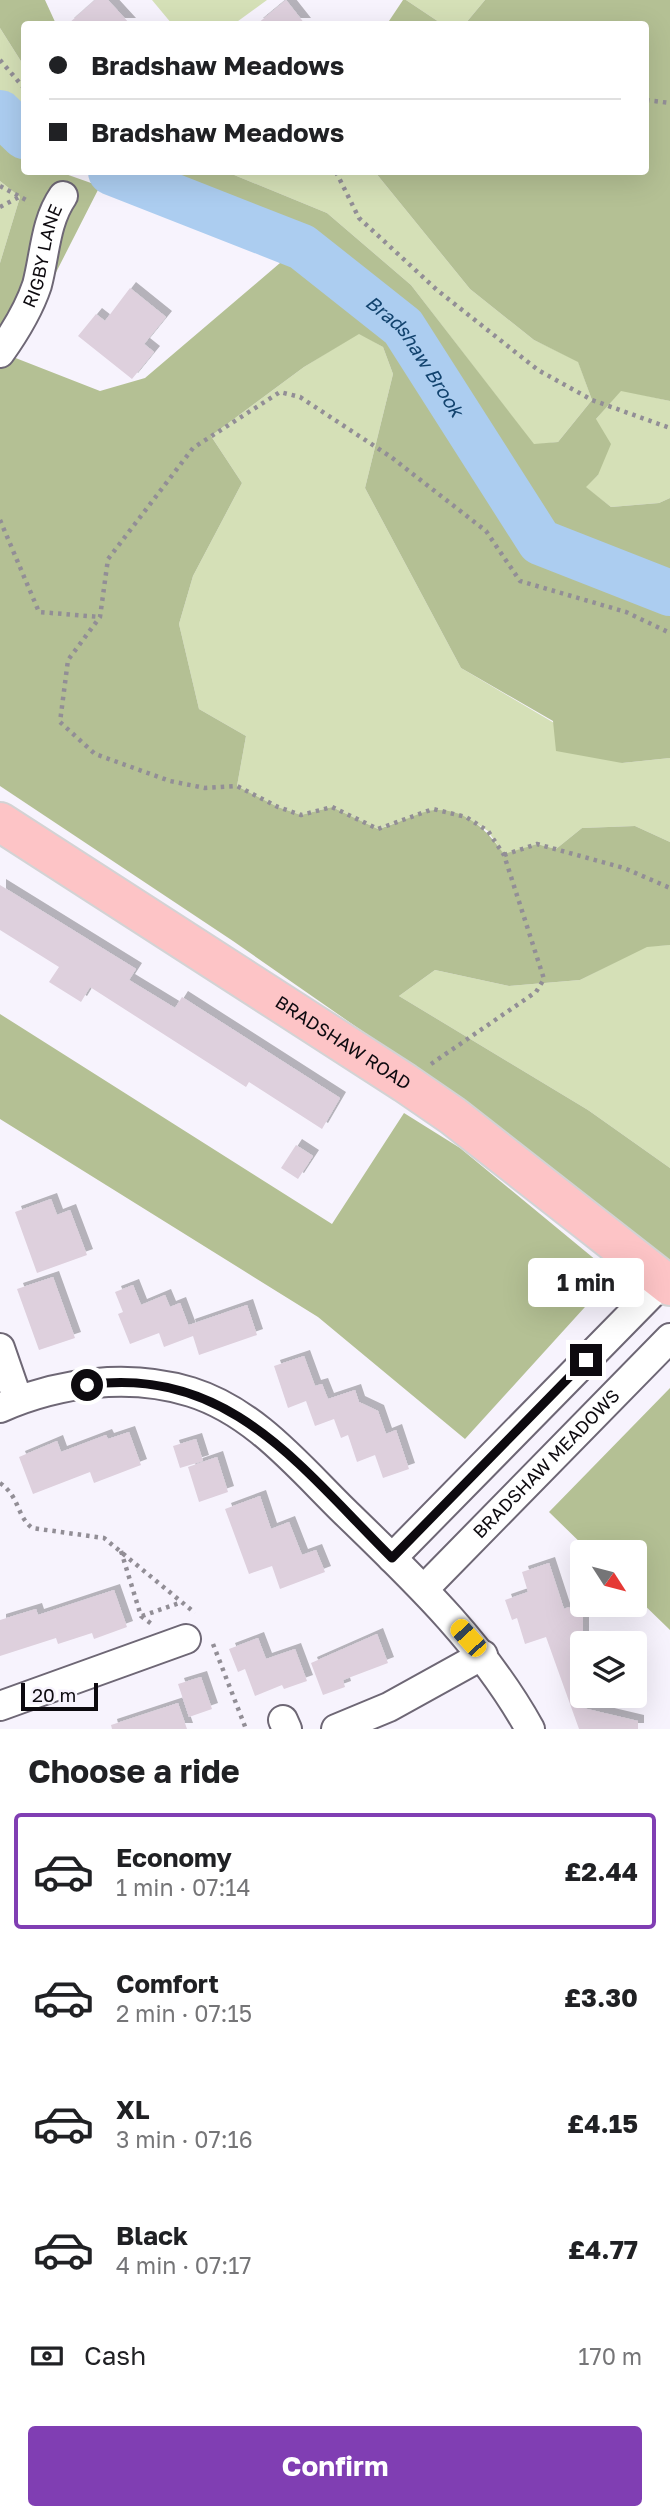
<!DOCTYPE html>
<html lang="en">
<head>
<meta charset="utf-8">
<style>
	body { margin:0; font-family:"Golos Text",sans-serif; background:#f2f2f2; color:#202124; height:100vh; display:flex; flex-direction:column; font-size:26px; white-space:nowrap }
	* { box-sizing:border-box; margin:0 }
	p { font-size:23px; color:#757577 }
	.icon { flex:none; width:38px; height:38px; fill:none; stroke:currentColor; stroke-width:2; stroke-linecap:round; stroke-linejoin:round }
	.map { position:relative; height:1729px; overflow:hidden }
	.details { display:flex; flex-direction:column; background:#fff; flex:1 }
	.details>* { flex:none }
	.guide { position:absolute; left:21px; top:21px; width:628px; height:154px; border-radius:7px; box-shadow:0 7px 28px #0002; display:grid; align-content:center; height:154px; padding:0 28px; background:#fff }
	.needle { width:46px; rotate:126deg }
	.fabs { position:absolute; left:570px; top:1540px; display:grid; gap:14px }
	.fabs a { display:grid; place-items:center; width:77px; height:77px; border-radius:7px; background:#fff; box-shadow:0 7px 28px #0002; font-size:35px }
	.scale { position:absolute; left:21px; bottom:18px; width:77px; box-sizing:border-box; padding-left:7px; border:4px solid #0d0a0f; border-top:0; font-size:19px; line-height:24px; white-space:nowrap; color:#0d0a0f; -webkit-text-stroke:5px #f7f3fd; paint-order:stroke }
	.end { position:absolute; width:32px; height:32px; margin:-16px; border:9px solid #0d0a0f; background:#fff; box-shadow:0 0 0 4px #fff }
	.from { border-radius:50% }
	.bubble { position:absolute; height:49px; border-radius:7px; background:#fff; box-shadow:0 7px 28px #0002; font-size:23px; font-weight:700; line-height:49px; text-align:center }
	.car { position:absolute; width:21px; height:42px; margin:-21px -10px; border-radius:9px; box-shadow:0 0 5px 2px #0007; background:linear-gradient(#f5c518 24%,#345 0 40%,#f5c518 0 76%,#345 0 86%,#f5c518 0) }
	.guide b { display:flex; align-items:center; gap:24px; height:66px; font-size:26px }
	.guide b+b { border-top:2px solid #e0e0e0 }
	.guide i { width:18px; height:18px; background:#202124 }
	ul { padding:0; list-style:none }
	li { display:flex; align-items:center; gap:21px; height:116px; margin:0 14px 10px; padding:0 14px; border:4px solid transparent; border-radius:7px }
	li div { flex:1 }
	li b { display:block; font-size:26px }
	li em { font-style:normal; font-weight:700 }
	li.current { border-color:#803eb3 }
	li>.icon { width:63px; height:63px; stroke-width:1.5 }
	h2 { padding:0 28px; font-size:32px; line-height:84px }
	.pay { display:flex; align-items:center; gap:18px; height:77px; padding:0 28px; font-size:26px }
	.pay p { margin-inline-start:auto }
	.primary-button { display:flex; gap:14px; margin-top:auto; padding:14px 28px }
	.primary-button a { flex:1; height:80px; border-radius:7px; background:#803eb3; color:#fff; font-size:28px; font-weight:700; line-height:80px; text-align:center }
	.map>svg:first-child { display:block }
</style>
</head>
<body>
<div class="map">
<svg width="670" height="1729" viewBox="0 0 670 1729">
	<defs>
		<filter id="shadow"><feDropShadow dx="6" dy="-6" stdDeviation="0" flood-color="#0004"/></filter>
	</defs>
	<rect width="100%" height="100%" fill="#f7f3fd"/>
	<!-- green -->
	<path fill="#d5e0b7" d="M152,0H267L234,24H172Z
		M406,0H485L465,24H442Z
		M0,28L24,66V159L0,138Z
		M227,172H375L470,289L534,340L578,361L592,400L558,442L534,445L411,285L327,213Z
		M0,181L20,197L0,263Z
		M359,333L383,347L393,374L365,488L461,668L622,763L670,758V842L635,826L582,828L556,849L537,844L504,855L488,831L466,817L433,810L378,829L332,807L301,815L278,807L237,786L246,736L199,709L179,624L193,576L242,483L211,436L304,367Z
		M621,390L670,401V498L659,503L611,507L585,487L598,475L596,419Z
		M670,945V1168L588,1110L399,996L435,970L509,986L580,980L647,946Z"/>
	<!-- forest -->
	<path fill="#b4c094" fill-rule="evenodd" d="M0,0H45L56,24H24V66L0,28Z
		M403,0H406L442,24H387Z
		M485,0H670V401L621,391L596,419L611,444L598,475L586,487L611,507L659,503L670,498V758L622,763L556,751L553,721L461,668L365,488L393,374L383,347L359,334L304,367L211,436L242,483L193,576L179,624L199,709L246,736L237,786L278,807L301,815L332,807L378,829C392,826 424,810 434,810C466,808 488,831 504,854L537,844L556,849L582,828L635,826L670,842V945L647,947L580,980L509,986L435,970L399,996L588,1110L670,1168V1268L565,1178L477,1111L233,941L0,786V263L20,197L0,181V138L24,159V172H60L91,183L99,172H227L327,213L411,285L534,444L558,442L592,400L578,362L534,340L470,289L375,172H646V24H465ZM102,182L239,235L280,263L145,378L100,391L13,357Z
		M0,1014L332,1224L404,1113L460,1148L614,1275L465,1439L318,1317L0,1119Z
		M670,1388V1630L635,1596V1552H590L549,1512Z"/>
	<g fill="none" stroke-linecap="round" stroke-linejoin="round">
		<!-- river -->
		<g stroke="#accdf0" stroke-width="46">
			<path d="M0,113L24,136"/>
			<path id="s1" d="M111,172L302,247L403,327L540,542L670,593"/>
		</g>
	</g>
	<!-- building -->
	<path fill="#ded0dd" filter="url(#shadow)" d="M95,0H108L130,24H68Z
		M286,0L305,24H257Z
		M130,288L166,317L144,344L154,352L132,379L78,336L96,314L105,321Z
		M0,885L136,969L129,980L175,1008L182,997L340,1098L322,1129L249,1082L246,1087L90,987L81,1002L49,982L59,967L0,930Z
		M296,1145L313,1156L298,1179L281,1168Z
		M51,1199L57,1215L70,1210L87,1255L37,1273L15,1212Z
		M53,1277L75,1338L39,1350L17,1289Z
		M133,1285L141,1305L165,1295L170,1307L180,1303L191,1332L189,1325L247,1305L257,1335L199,1355L193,1336L164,1347L159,1333L130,1344L118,1314L123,1312L115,1292Z
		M304,1356L315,1386L322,1384L328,1399L355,1390L359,1402L378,1411L386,1434L396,1430L409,1469L383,1478L375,1455L357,1462L348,1435L341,1438L334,1419L315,1426L306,1401L288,1408L274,1366Z
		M129,1432L141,1465L94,1483L90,1472L33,1494L19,1457L57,1441L61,1452L106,1435L108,1439Z
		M196,1439L203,1461L180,1468L173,1446Z
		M217,1457L228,1492L199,1502L188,1467Z
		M260,1496L271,1529L289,1522L302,1555L316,1550L325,1572L280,1589L272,1566L249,1574L225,1509Z
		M549,1563L564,1609L569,1607L572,1615L583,1611V1708L638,1721V1729H579L546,1637L525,1644L517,1618L512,1620L505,1600L528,1592L522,1572Z
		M114,1590L127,1627L94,1639L92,1633L58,1644L56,1638L0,1656V1620L36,1609L38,1615Z
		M377,1634L388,1663L343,1680L345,1687L323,1695L311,1663Z
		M258,1638L266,1659L295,1649L307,1681L284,1689L282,1685L255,1696L245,1669L238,1672L229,1649Z
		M201,1677L212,1709L189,1717L178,1684Z
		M178,1703L187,1729H112L111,1725Z"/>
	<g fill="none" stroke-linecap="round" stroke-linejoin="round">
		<!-- minor casing -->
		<g stroke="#6e6775" stroke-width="32">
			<g id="minor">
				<path id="s2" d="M0,353C15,332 29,309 37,285C45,255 45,222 63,196"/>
				<path d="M0,1348L18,1400"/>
				<path d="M0,1408C59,1382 129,1373 191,1392C255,1412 299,1467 345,1512C414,1579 483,1644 530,1729"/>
				<path d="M392,1558L664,1281"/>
				<path id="s3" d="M424,1589L670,1338"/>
				<path d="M0,1706L186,1639"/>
				<path d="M283,1720L287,1729"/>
				<path d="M336,1729L389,1707L483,1655"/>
			</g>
		</g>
		<!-- primary casing -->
		<g stroke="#d3d3d4" stroke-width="42">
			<g id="primary">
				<path id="s4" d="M0,822L405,1083L453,1116L670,1286"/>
			</g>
		</g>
		<!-- path -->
		<path stroke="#928e96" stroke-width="4.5" stroke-dasharray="3.5 5" stroke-linecap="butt" d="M0,60L24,88
			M646,100L670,103
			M336,172L359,218L437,290L538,370L592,400L670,428
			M0,186L30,202
			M0,207L19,197
			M0,520L39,612L100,617
			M504,855L537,844L624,868L670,888
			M431,1064L536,992L544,979L504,855L488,831L466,817L433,809L378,829L332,807L301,815L278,807L237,786L205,788L170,781L95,754L60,722L68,660L100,617L108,559L193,448L280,392L300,397L391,457L486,531L520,581L626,612L670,633
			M0,1483C20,1497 16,1515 32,1528L104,1538L195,1613
			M121,1551L141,1616L153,1625
			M142,1616L182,1602
			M213,1644L246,1729"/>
		<!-- minor -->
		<use href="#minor" stroke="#fff" stroke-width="28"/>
		<!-- primary -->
		<use href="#primary" stroke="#fdc4c6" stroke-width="38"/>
	</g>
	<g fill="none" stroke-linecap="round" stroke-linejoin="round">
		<!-- route -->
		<path stroke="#0d0a0f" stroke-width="9" d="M87,1385C229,1365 302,1469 392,1558L586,1360"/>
	</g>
	<g text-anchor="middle" stroke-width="5" stroke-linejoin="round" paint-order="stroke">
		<!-- street labels -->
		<g font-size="18" fill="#0d0a0f" stroke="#f7f3fd">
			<text dy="6" stroke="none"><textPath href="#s2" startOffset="107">RIGBY LANE</textPath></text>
			<text dy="6" stroke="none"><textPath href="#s4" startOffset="408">BRADSHAW ROAD</textPath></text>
			<text dy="6" stroke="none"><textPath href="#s3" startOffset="175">BRADSHAW MEADOWS</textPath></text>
		</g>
		<!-- water labels -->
		<g font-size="19" font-style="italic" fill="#12436e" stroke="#f7f3fd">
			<text dy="7" stroke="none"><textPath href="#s1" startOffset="364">Bradshaw Brook</textPath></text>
		</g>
	</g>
</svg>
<div class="fabs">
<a><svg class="needle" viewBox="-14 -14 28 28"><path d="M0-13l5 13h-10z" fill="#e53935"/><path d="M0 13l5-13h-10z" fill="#757577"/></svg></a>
<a><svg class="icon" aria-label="layers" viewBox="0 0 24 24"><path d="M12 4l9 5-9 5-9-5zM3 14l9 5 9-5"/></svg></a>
</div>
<div class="scale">20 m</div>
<i class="end from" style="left:87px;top:1385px"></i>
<i class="end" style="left:586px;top:1360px"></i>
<div class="bubble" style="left:528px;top:1258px;width:116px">1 min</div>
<i class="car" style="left:468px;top:1638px;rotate:318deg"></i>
<div class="guide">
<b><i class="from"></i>Bradshaw Meadows</b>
<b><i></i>Bradshaw Meadows</b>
</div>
</div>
<section class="details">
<h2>Choose a ride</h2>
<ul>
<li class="current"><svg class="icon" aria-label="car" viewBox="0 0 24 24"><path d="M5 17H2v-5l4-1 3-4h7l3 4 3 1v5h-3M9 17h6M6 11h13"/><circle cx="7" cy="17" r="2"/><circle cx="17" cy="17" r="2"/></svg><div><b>Economy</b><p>1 min · 07:14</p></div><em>£2.44</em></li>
<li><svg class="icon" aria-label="car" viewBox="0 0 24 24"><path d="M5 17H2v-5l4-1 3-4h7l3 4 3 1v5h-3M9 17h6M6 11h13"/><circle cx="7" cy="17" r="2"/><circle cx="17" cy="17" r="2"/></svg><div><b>Comfort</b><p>2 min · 07:15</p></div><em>£3.30</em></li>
<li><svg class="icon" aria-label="car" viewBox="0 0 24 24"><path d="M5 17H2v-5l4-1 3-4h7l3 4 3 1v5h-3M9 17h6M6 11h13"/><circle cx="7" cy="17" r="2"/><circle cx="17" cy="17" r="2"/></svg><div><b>XL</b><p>3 min · 07:16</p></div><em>£4.15</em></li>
<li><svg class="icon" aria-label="car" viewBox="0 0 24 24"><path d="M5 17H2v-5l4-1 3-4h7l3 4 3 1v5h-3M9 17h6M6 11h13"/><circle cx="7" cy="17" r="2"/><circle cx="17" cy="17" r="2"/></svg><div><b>Black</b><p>4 min · 07:17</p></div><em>£4.77</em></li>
</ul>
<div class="pay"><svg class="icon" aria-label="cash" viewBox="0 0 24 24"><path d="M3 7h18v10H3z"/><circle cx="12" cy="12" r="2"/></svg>Cash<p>170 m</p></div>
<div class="primary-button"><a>Confirm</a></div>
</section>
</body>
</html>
